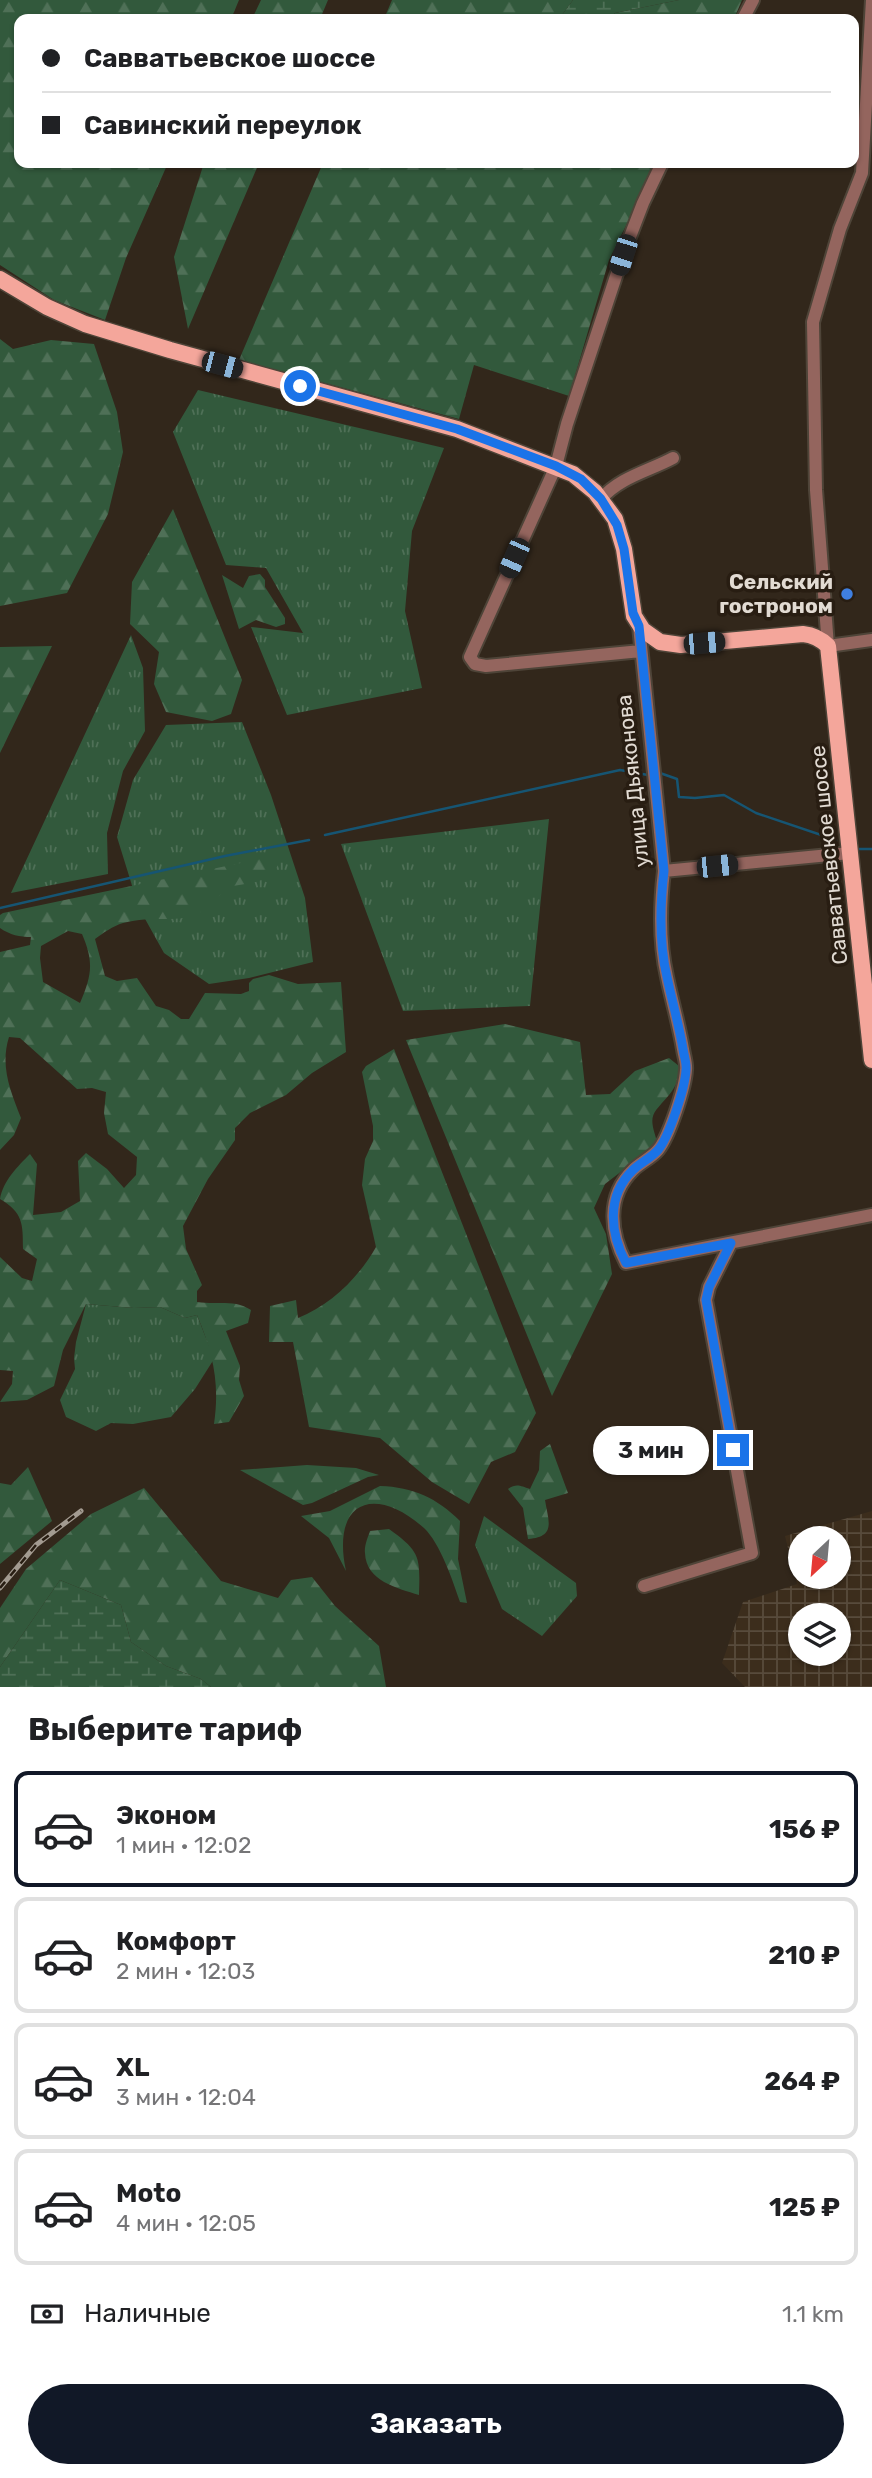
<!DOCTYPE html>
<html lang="ru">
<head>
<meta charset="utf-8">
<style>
	body { margin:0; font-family:Rubik,sans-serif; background:#f6f6f6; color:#202124; height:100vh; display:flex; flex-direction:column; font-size:26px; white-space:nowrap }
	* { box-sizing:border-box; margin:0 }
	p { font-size:23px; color:#757577 }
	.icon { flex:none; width:38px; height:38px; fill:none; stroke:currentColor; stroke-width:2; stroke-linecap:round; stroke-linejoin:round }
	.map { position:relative; height:1687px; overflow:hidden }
	.panel { display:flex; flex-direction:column; background:#fff; flex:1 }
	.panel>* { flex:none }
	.hud { position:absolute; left:14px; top:14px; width:845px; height:154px; border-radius:14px; box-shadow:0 2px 5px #0004; display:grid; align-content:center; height:154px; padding:0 28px; background:#fff }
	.needle { width:46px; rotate:206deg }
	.controls { position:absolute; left:788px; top:1526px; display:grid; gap:14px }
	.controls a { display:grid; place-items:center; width:63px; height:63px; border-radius:50%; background:#fff; box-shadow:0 2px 5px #0004; font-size:35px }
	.end { position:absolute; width:32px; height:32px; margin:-16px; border:9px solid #1a73e8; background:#fff; box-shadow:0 0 0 4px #fff }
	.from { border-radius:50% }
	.bubble { position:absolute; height:49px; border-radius:24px; background:#fff; box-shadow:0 2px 5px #0004; font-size:23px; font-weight:700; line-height:49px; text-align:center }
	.car { position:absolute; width:21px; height:42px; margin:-21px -10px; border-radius:9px; box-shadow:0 0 5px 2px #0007; background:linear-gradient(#222 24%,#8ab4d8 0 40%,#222 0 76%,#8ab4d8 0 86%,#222 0) }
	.hud b { display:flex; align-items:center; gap:24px; height:66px; font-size:26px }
	.hud b+b { border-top:2px solid #e0e0e0 }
	.hud i { width:18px; height:18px; background:#202124 }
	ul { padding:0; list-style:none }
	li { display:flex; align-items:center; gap:21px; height:116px; margin:0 14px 10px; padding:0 14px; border:4px solid #e0e0e0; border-radius:14px }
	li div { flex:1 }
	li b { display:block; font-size:26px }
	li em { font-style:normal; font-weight:700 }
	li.current { border-color:#111827 }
	li>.icon { width:63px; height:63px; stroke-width:1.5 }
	h2 { padding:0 28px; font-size:32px; line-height:84px }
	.pay { display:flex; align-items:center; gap:18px; height:77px; padding:0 28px; font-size:26px }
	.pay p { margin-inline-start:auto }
	.button { display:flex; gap:14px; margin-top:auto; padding:14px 28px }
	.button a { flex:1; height:80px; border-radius:42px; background:#111827; color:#fff; font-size:28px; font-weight:700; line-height:80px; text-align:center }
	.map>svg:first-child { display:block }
</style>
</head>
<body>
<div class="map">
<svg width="872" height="1687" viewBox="0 0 872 1687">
	<defs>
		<pattern id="industrial-grid" width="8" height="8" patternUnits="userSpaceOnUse" patternTransform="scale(1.75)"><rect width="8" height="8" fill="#3c2d1c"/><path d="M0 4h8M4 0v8" fill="none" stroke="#584b3c"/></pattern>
		<pattern id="grass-tufts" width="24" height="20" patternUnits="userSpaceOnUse" patternTransform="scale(1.75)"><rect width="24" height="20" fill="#32593c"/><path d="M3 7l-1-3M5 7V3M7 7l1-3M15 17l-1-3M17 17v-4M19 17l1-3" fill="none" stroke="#4f7057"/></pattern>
		<pattern id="forest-firs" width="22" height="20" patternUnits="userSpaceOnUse" patternTransform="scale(1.75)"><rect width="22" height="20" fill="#32593c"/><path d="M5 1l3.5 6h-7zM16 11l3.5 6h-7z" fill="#4f7057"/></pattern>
		<pattern id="wetland-marsh" width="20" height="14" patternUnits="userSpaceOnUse" patternTransform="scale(1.75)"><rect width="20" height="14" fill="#32593c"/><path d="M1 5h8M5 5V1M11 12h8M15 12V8" fill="none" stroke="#4f7057"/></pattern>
	</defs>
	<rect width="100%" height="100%" fill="#32271b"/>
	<!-- industrial -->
	<path fill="url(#industrial-grid)" fill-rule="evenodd" d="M872,1511V1687H745L722,1663L743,1602L797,1584L785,1536ZM800,1538H838V1577H800ZM800,1615H838V1654H800Z"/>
	<!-- grass -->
	<path fill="url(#grass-tufts)" d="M198,390L444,448L412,531L405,611L422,688L287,715L251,627L303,633L266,568L226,565L173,432Z
		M131,635L143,668L145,731L123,771L107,833L108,874L11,893Z
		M242,722L271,795L305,898L313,962L249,978L209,984L164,953L139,908L117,837L133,780L166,725Z
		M549,819L530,1006L403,1011L341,844Z
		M86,1304L134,1308L160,1307L185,1318L197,1315L214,1359L195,1389L171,1417L133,1424L111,1423L96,1431L66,1417L60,1400L75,1369L74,1358L76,1342Z
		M484,1516L576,1583L577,1596L542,1636L502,1609L475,1545Z"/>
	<!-- forest -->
	<path fill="url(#forest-firs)" fill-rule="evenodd" d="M0,0H239L231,19H19V163H168L126,258L105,320L54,300L0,265Z
		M261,0H328L320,19H252Z
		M392,0H573L559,19H384Z
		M679,0H742L734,19H610L615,13Z
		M204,163H259L188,329L174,257Z
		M323,163H657L609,260L569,396L474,365L459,419L239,360Z
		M0,339L13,349L51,340L94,344L117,412L123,452L108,514L67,593L0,606Z
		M173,509L242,680L231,714L212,721L166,712L154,684L159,652L130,624L132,582Z
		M260,574L265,580V587L285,618V624L276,627L256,620L239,629L222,575L243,588L249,576Z
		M52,646L0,753V647Z
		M283,854C273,884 254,882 226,887C192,935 169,911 123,923C113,926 103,933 95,939L105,976L117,981L137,978L156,1006L169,1010L181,1019H189L205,993L241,994L249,991V983L253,979L269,975L298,984L341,982L346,1052L312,1073L286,1095L250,1113L235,1128V1140L208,1179L183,1226L186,1249L202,1285L197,1291V1302C217,1305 235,1299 251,1310L248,1323L226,1331L240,1366L239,1380L244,1396L229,1422L214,1424C220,1383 213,1353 197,1315L185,1318L160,1307L134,1308L86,1304L63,1350L54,1386L27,1400L0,1402L12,1384L13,1371L0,1370V1257L22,1278L32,1281L37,1259L23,1249C23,1223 23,1213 0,1199C3,1181 18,1166 30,1154L37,1164L33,1215L61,1212L80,1201L78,1161L86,1153L107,1169L124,1188L136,1175L137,1157L108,1134L104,1113L106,1092L92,1088L77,1089L20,1038L9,1037C0,1066 10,1090 21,1118L14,1135L0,1150V952L30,945L31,937C20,937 10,935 0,928V915L3,913ZM68,931L82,934C94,962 92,975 80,1003L43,982L40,958L41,946Z
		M505,1024L580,1042L586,1095L610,1094L635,1071L669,1058L684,1070C679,1078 675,1088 669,1095C652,1115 648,1114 657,1141L644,1154L605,1184L594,1208L606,1234L612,1274L552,1396L406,1040Z
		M394,1049L536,1413L515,1452L491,1462L469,1504L432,1482L380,1438L309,1427L293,1342H269L270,1306L296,1300L298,1318C331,1305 359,1277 376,1247L362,1185L365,1159L373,1141V1126L362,1072L366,1066Z
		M550,1444L568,1493L545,1500C548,1520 557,1537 528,1539L523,1508L508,1489C517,1483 520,1486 530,1489L539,1470L540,1451Z
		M307,1465L356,1468L379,1475L368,1477L312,1503L303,1505L240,1470Z
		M28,1467L52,1521L0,1564V1483L11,1485Z
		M380,1486C413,1487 437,1498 460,1521L458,1559L467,1603L460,1602C453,1581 440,1543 424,1528C374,1484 331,1501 346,1571L329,1538L301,1516L330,1511Z
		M144,1488L221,1581L278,1598L291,1580L312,1577L335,1606L379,1646L386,1687H211L201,1679L166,1666L131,1642L121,1605L60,1580L0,1667V1608L26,1569L91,1514Z
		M389,1529C421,1552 420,1557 419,1595C397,1588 366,1581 365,1553C364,1546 368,1537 370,1531Z"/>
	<!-- wetland -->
	<path fill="url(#wetland-marsh)" d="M573,0H679L615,13L610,19H559Z
		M60,1580L121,1605L131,1642L166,1666L201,1679L211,1687H0V1667Z"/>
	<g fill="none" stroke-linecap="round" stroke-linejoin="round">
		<!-- stream -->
		<path stroke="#165573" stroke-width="2.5" d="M660,773L677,779L679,797L695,798L724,795L756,813L836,840
			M325,835L620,770L648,775
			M856,849H872
			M0,908L225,856L309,840"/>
		<!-- minor casing -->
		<g stroke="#4e4438" stroke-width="16">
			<path id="minor" d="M872,0L862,173L840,229L813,322L816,490L828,646L872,640
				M743,19L753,0
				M601,499C620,477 649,471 673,458
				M639,626L664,871C660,905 659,942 667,977C672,1001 679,1025 683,1049C684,1056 687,1064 686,1070C685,1088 669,1137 658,1150C651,1158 640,1163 633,1170C606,1196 610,1233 626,1263L872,1215
				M641,651L486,666L475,664L470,657L556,466L567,424L623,255L643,203L662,163
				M664,871L850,853
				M644,1586L752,1553L706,1300L709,1287L731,1243"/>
		</g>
		<!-- major casing -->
		<g stroke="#4e4438" stroke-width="19">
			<path id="major" d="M0,279L47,307L85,324L170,350L457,429L573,474L595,492L615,519L624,549L634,616L643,630L660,642L681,645L803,634C813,635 821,639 828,646L872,1060"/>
		</g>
		<!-- minor -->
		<use href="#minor" stroke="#94655e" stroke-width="12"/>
		<!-- major -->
		<use href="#major" stroke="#f4a69b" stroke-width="16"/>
		<!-- rail casing -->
		<g stroke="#a39b91" stroke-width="5">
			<path id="rail" d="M0,1588L36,1545L81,1511"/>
		</g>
		<!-- rail -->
		<use href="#rail" stroke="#281d12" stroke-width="2.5" stroke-dasharray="8" stroke-linecap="butt"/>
	</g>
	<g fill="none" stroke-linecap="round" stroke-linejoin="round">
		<!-- route -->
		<path stroke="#1a73e8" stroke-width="9" d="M300,386L457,429L556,466L581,479L601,499L617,525L624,549L633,613L639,626L664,871C660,905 659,943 667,977C672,1001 679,1025 683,1049C684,1056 687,1064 686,1070C685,1088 669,1137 658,1150C651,1158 640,1163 633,1170C606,1196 610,1233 626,1263L731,1243L709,1287L706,1300L733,1450"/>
	</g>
	<!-- markers -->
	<circle fill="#3f7fe0" stroke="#281d12" stroke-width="2.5" cx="847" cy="594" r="7"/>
	<g text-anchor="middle" stroke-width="7" stroke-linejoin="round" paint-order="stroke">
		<!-- poi labels -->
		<g font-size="21" font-weight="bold" fill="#e2dbd3" stroke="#281d12" text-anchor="end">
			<text x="833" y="589">Сельский<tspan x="833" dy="24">гостроном</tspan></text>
		</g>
		<!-- street labels -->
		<g font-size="21" fill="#e2dbd3" stroke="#281d12">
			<text transform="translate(633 781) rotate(-96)" y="7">улица Дьяконова</text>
			<text transform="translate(829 855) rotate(-96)" y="7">Савватьевское шоссе</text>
		</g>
	</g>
</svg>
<div class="controls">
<a><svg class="needle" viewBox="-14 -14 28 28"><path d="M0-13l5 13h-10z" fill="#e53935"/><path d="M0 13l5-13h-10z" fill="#757577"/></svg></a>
<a><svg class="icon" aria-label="layers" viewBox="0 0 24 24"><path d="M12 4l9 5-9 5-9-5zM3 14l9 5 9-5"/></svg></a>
</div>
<i class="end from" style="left:300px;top:386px"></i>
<i class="end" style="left:733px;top:1450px"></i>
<div class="bubble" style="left:593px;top:1426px;width:116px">3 мин</div>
<i class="car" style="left:623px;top:255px;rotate:198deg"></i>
<i class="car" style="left:222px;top:365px;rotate:105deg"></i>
<i class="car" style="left:514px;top:558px;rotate:204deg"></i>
<i class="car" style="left:704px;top:643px;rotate:85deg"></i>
<i class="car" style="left:717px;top:866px;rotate:84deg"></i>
<div class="hud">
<b><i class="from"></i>Савватьевское шоссе</b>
<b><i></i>Савинский переулок</b>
</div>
</div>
<section class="panel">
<h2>Выберите тариф</h2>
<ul>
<li class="current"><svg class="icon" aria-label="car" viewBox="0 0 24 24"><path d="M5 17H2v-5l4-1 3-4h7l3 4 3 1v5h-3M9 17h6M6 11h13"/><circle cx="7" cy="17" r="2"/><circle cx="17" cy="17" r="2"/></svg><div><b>Эконом</b><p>1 мин · 12:02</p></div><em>156 ₽</em></li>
<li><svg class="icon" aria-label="car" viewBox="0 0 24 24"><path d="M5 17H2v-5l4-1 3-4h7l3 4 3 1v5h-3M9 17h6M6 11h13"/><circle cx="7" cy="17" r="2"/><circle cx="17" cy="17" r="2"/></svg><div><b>Комфорт</b><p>2 мин · 12:03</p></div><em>210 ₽</em></li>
<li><svg class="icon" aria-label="car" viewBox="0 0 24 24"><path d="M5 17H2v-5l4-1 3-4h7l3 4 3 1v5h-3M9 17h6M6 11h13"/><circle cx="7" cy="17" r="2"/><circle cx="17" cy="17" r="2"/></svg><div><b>XL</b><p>3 мин · 12:04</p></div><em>264 ₽</em></li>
<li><svg class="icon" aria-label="car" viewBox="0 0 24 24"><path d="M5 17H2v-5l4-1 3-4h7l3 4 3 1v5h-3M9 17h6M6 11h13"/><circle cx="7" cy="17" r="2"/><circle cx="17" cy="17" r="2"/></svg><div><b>Moto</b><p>4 мин · 12:05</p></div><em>125 ₽</em></li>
</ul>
<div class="pay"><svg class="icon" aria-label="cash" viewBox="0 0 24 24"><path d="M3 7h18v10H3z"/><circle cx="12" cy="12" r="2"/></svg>Наличные<p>1.1 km</p></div>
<div class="button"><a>Заказать</a></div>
</section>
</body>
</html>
